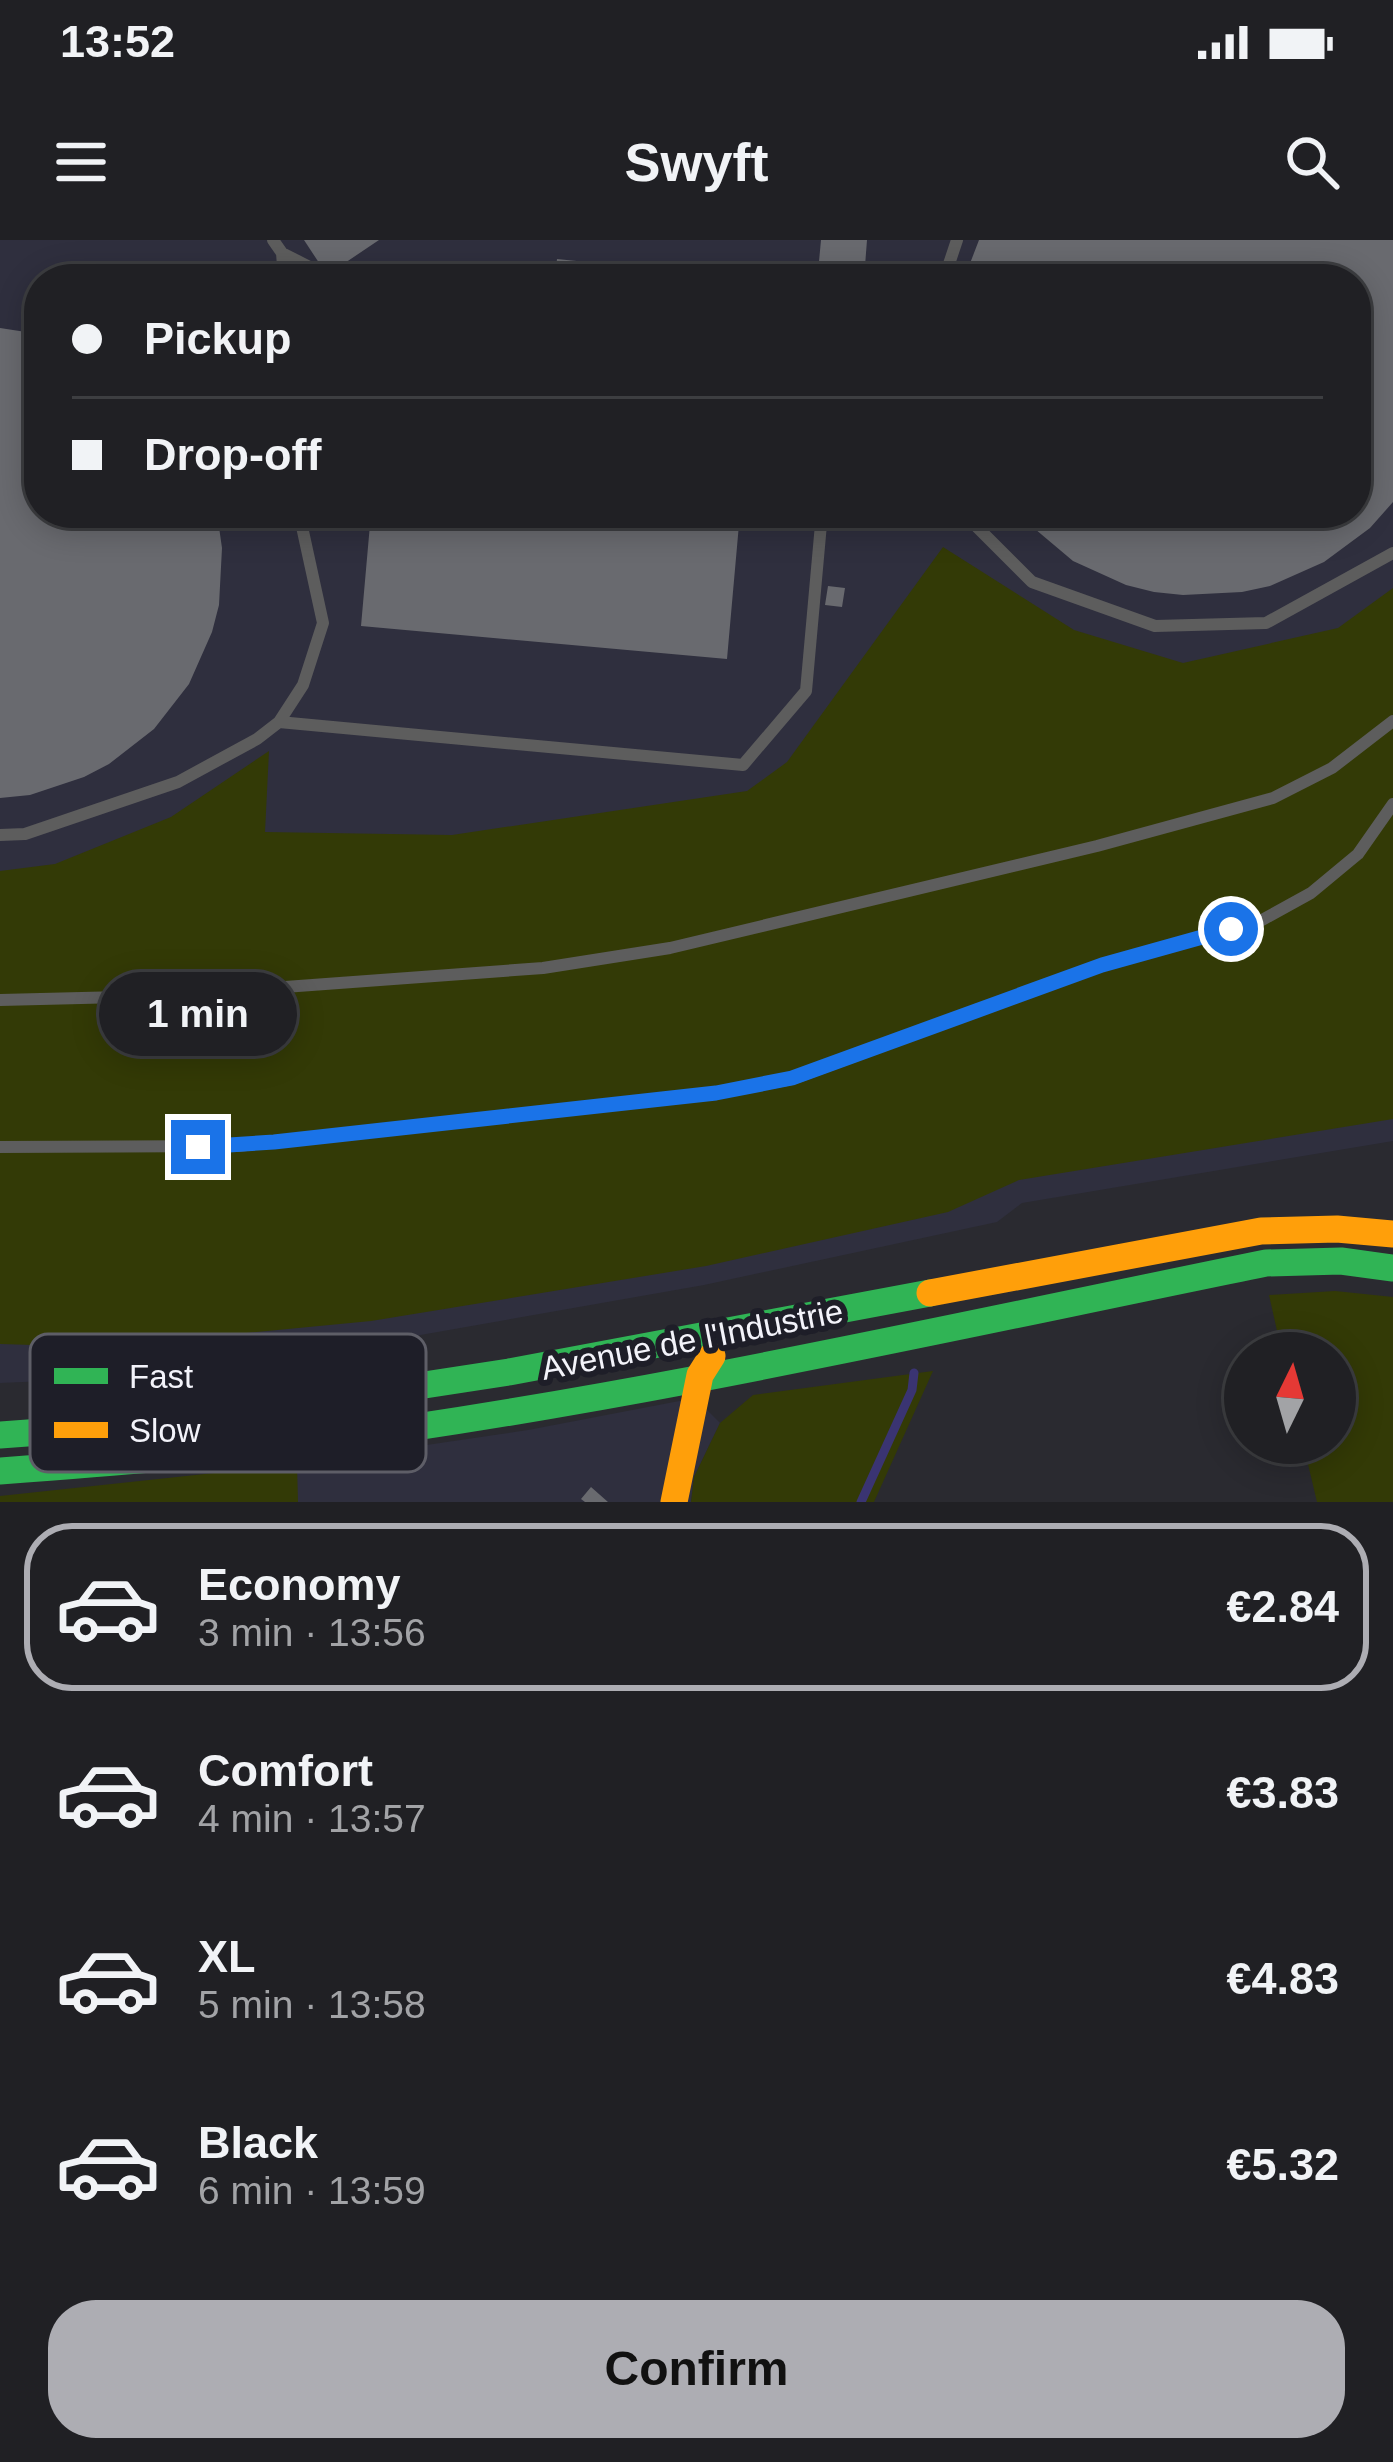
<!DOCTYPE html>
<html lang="en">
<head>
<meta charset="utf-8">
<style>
	body { margin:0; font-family:Helvetica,sans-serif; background:#2d2d31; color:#f1f3f6; height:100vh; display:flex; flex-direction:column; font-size:45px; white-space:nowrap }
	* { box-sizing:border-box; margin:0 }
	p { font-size:39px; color:#a2a3a6 }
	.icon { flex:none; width:66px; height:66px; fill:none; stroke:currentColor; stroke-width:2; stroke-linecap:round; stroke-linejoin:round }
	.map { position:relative; height:1262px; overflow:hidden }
	.side { display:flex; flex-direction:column; background:#202024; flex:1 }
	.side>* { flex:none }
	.guide { position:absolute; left:24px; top:24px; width:1347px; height:264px; border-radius:48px; box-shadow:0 6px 30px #0003,0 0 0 3px #3d3e41; display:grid; align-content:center; height:264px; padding:0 48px; background:#202024 }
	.needle { width:78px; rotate:5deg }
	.tools { position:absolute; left:1224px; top:1092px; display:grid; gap:24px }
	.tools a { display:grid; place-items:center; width:132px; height:132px; border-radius:50%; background:#202024; box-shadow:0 6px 30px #0003,0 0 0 3px #3d3e41; font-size:60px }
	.end { position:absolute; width:54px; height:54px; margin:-27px; border:15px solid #1a73e8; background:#fff; box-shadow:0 0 0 6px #fff }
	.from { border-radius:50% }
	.bubble { position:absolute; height:84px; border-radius:42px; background:#202024; box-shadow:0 6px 30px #0003,0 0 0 3px #3d3e41; font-size:39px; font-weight:800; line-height:84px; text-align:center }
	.guide b { display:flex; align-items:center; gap:42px; height:114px; font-size:45px }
	.guide b+b { border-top:3px solid #3d3e41 }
	.guide i { width:30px; height:30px; background:#f1f3f6 }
	ul { padding:21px 0 0; list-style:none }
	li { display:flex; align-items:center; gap:36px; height:168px; margin:0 24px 18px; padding:0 24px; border:6px solid transparent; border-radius:48px }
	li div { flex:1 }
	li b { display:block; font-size:45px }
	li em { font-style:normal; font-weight:800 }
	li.active { border-color:#adadb3 }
	li>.icon { width:108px; height:108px; stroke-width:1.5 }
	.action { display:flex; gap:24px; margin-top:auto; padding:24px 48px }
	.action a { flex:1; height:138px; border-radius:48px; background:#adadb3; color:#111; font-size:48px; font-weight:800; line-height:138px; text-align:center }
	.status { display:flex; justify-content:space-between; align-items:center; height:84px; padding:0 60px; background:#202024; direction:ltr }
	.status svg { height:33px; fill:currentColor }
	header { display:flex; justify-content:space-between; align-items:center; height:156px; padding:0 48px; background:#202024; font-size:54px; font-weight:800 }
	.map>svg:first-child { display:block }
</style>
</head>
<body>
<div class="status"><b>13:52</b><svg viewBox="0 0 49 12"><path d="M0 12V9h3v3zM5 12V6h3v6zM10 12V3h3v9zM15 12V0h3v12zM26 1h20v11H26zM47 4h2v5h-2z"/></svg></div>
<header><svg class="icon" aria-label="menu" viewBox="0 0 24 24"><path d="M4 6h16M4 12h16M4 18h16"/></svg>Swyft<svg class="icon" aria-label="search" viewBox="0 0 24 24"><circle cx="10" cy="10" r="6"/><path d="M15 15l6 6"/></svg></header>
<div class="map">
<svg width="1393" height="1262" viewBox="0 0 1393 1262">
	<rect width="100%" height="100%" fill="#2a2a30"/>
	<!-- built -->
	<path fill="#2f2f3e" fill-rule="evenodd" d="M0,0H1393V901L1022,963L997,982L704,1045L358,1106L113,1138L0,1143ZM39,39H1356V273H39Z
		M695,1158L720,1183L694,1237L691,1262H296L297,1224L528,1190Z"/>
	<!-- green -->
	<path fill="#333a06" d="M943,307L1074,390L1183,423L1338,388L1393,348V879L1019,940L948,972L706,1026L371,1081L102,1107L0,1104V631L55,624L171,577L269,511L265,592L452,595L747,551L787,522Z
		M1335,1051L1393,1057V1262H1317L1303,1203H1335V1113H1282L1269,1055Z
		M933,1131L874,1262H691L694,1237L720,1183L753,1155Z
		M297,1224L298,1262H0V1256Z"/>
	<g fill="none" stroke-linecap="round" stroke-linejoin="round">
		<!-- stream -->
		<path stroke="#3a3472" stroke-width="9" d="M861,1262L912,1150L914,1133"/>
	</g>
	<!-- building -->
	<path fill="#696a6f" d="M304,0H379L327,35Z
		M821,0H867L864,39H799V30L818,32Z
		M979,0H1393V262L1370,288L1324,322L1270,346L1242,352L1183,355L1154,352L1126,345L1073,321L1016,273H1356V39H964Z
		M557,19L723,36V39H555Z
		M0,88L39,94V273H217L222,308L219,365L212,392L189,444L154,489L109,524L84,537L30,555L0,558Z
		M371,273H740L727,419L361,386Z
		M828,346L845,348L842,367L825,365Z
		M591,1247L608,1262H585L581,1259Z"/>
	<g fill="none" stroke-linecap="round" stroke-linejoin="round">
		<!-- lane -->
		<path stroke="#5d5d5d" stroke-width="12" d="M273,0L282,13L333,39
			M282,13L284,39
			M944,39L957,0
			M963,273L1032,342L1155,386L1266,383L1393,313
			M279,482L743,525L806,451L822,273
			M0,595L25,594L178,542L257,499L279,482L303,445L323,383L299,273
			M0,760L163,756L543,728L670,708L1097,606L1273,558L1332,528L1393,481
			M0,907L238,906L716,853L792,839L1102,725L1262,680L1311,653L1358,614L1393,564"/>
		<!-- fast -->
		<path stroke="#30b455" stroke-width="27" d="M0,1195L190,1181L509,1132L930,1053
			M0,1231C106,1223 212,1215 317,1201C636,1159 951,1087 1266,1023L1341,1021L1393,1028"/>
		<!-- slow -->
		<path stroke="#ff9f0a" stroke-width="27" d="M930,1053L1261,991L1337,989L1393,994
			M674,1262L700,1135L712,1116"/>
	</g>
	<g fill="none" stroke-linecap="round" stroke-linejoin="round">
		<!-- route -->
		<path stroke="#1a73e8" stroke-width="15" d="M198,907L274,902L716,853L792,838L1102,725L1231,689"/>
	</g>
	<g text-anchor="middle" stroke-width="12" stroke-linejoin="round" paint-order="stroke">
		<!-- street labels -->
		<g font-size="33" fill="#f3f3fa" stroke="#1e1e28">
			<text transform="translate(692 1099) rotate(-11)" y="12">Avenue de l'Industrie</text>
		</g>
	</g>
	<!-- legend -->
	<rect x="30" y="1094" width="396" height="138" rx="18" fill="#1e1e28" stroke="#5e5e67" stroke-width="3"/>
	<rect x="54" y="1128" width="54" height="16" fill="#30b455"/>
	<rect x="54" y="1182" width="54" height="16" fill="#ff9f0a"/>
	<g font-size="33" fill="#f3f3fa">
		<text x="129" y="1148">Fast</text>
		<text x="129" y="1202">Slow</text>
	</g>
</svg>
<div class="tools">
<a><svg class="needle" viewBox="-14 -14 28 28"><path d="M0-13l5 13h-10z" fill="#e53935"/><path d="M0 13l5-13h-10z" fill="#a2a3a6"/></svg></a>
</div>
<i class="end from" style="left:1231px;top:689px"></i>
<i class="end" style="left:198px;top:907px"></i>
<div class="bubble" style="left:99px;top:732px;width:198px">1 min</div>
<div class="guide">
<b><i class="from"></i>Pickup</b>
<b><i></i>Drop-off</b>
</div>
</div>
<section class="side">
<ul>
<li class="active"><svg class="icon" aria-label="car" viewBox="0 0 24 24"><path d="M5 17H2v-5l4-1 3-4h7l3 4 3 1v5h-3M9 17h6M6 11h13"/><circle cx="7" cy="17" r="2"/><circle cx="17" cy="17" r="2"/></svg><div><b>Economy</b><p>3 min · 13:56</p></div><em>€2.84</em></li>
<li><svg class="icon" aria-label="car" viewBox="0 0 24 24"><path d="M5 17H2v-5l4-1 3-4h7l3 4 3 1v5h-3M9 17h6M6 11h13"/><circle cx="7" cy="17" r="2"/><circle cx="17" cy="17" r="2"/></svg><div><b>Comfort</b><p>4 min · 13:57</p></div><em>€3.83</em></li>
<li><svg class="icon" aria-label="car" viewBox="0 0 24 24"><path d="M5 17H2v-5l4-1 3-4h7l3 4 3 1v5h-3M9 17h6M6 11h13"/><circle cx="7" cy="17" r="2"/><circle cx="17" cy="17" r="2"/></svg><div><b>XL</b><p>5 min · 13:58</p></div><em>€4.83</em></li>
<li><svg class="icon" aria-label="car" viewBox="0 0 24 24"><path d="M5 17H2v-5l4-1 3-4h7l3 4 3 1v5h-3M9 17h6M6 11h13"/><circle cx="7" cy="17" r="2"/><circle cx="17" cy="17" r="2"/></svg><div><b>Black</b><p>6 min · 13:59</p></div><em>€5.32</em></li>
</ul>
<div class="action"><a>Confirm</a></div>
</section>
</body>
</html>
